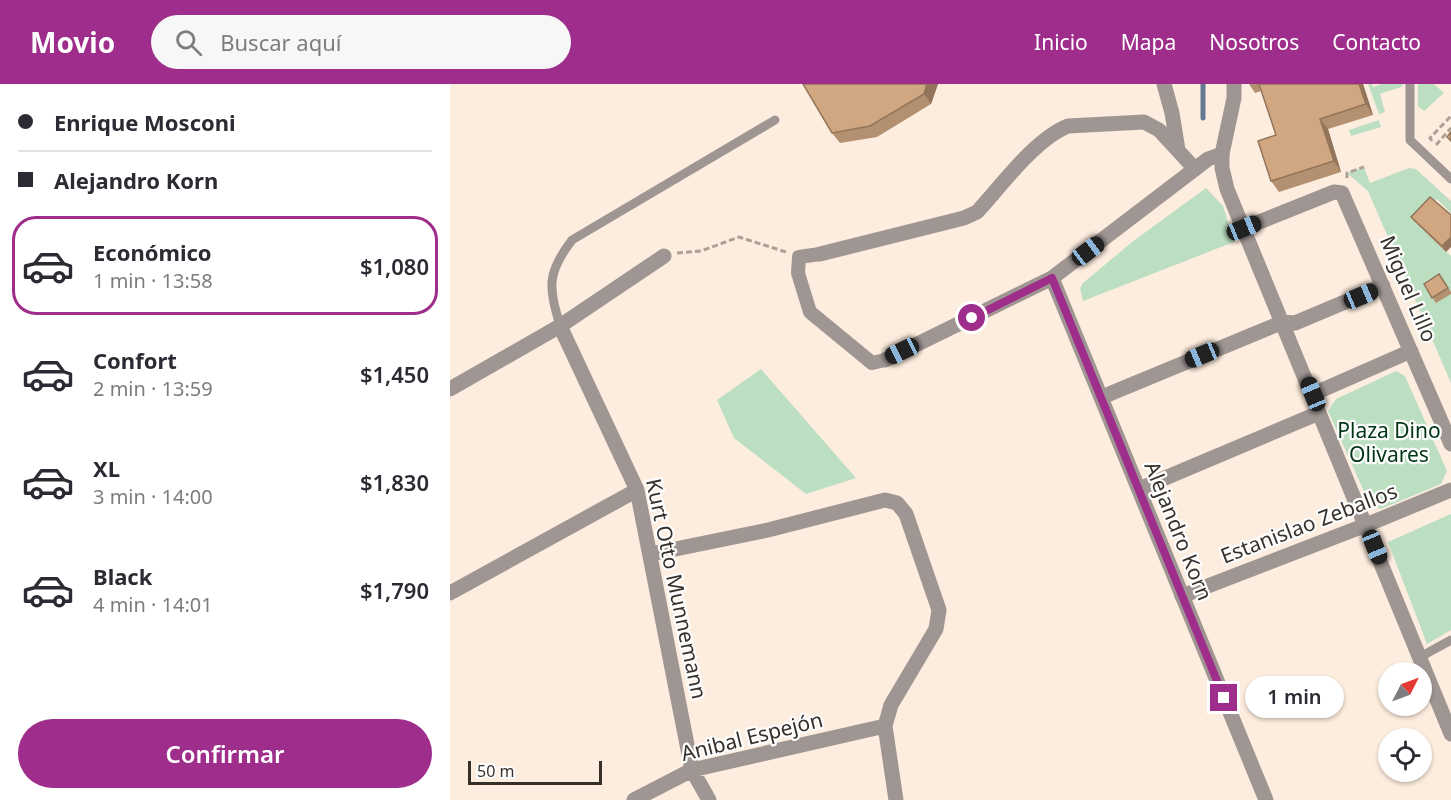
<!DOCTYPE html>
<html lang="es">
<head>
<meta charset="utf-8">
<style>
	body { margin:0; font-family:"Noto Sans",sans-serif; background:#f7f7f7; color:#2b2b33; height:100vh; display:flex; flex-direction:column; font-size:22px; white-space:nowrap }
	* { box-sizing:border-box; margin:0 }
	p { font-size:20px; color:#7c7c81 }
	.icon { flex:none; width:33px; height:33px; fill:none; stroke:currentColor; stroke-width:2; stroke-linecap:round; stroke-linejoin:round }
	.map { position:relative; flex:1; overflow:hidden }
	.drawer { display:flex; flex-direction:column; background:#fff; width:450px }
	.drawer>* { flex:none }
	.top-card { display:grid; align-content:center; height:132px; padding:0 18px; background:#fff }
	.needle { width:39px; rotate:48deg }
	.buttons { position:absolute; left:928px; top:578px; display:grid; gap:12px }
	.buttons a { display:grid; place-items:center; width:54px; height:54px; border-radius:50%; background:#fff; box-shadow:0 2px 4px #0004; font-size:30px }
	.scale { position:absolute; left:18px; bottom:15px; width:134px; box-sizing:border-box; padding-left:6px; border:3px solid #36302b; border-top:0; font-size:16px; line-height:21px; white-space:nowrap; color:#36302b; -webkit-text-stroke:4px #fdfdfd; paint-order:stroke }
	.end { position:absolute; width:27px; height:27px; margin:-14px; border:8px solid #9e2d8b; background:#fff; box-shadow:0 0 0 3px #fff }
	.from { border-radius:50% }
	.bubble { position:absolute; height:42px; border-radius:21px; background:#fff; box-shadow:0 2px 4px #0004; font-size:20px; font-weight:600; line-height:42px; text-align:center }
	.car { position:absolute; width:18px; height:36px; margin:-18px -9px; border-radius:8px; box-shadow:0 0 4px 2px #0007; background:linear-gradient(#222 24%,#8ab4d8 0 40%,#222 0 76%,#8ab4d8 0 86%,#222 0) }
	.top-card b { display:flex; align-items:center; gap:21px; height:57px; font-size:22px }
	.top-card b+b { border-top:2px solid #e1e1e2 }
	.top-card i { width:15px; height:15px; background:#2b2b33 }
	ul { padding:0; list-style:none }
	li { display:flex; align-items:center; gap:18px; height:99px; margin:0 12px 9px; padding:0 6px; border:3px solid transparent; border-radius:24px }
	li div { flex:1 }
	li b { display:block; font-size:22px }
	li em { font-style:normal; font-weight:600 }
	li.on { border-color:#9e2d8b }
	li>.icon { width:54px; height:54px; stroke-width:1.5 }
	.cta { display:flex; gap:12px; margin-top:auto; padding:12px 18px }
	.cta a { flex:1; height:69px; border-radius:36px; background:#9e2d8b; color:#fff; font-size:24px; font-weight:600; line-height:69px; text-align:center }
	header { display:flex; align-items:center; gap:36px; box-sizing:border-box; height:84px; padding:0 30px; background:#9e2d8b; color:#fff }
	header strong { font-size:28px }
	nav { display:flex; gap:33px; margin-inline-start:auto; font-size:21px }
	.search { width:420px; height:54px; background:#f7f7f7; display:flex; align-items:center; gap:15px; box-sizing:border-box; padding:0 21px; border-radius:33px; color:#7c7c81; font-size:22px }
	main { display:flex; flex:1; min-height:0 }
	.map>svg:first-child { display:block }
</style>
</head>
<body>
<header>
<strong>Movio</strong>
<div class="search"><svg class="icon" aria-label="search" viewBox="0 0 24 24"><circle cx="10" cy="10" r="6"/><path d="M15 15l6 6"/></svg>Buscar aquí</div>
<nav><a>Inicio</a><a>Mapa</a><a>Nosotros</a><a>Contacto</a></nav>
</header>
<main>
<section class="drawer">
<div class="top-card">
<b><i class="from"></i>Enrique Mosconi</b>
<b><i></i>Alejandro Korn</b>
</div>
<ul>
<li class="on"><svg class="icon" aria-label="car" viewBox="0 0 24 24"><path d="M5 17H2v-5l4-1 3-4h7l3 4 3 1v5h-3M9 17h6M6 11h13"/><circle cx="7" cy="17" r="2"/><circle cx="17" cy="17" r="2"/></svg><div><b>Económico</b><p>1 min · 13:58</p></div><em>$1,080</em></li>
<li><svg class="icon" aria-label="car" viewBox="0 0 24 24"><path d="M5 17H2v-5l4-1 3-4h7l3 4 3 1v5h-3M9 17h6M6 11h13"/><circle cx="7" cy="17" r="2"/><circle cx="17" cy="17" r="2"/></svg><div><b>Confort</b><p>2 min · 13:59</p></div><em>$1,450</em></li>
<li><svg class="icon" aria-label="car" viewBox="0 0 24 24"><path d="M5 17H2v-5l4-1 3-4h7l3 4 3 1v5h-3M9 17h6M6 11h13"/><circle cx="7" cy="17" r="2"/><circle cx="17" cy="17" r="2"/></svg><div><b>XL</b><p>3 min · 14:00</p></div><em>$1,830</em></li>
<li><svg class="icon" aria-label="car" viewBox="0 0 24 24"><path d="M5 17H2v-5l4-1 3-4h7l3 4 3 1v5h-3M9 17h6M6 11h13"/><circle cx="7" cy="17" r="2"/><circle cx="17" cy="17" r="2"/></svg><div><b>Black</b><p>4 min · 14:01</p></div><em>$1,790</em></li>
</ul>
<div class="cta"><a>Confirmar</a></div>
</section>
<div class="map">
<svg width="1001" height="716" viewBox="0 0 1001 716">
	<rect width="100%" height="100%" fill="#fdedde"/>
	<!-- green -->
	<path fill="#bcdfc2" d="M918,0H922L923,3L931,0H954L951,3L930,10L935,28L929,30Z
		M968,0H984L994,9L974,27L968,22Z
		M929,36L931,43L901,52L899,46Z
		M914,83L920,99L959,84L966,85L1001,117V129L987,115L965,138L1001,172V299L918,107L897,89Z
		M756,104L773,122L784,158L633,217L630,204L633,199L682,158Z
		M311,285L406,394L356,410L284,354L267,316Z
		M946,287L955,292L997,387L991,400L931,425L920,421L878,327L886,315Z
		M1001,430V546L977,560L938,458Z"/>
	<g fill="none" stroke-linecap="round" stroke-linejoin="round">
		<!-- stream -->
		<path stroke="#647993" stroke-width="5" d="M753,34V0"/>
		<!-- path -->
		<path stroke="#ada196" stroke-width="3" stroke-dasharray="6 3" stroke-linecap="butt" d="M982,57L980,54L1001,32
			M986,61L1001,44
			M897,94V89L914,83
			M227,169L251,167L289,153L336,168"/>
		<!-- service -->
		<path stroke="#9f9693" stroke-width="9" d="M960,0V56L1001,95
			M110,242C99,203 96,190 122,156L325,36
			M970,573L1001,556"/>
		<!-- pedestrian -->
		<path stroke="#9f9693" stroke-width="14" d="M370,170L349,173L348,189L360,228L422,279L435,276"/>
		<!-- minor -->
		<path stroke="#9f9693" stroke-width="15" d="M714,0L722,29L728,66
			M772,70V84L777,105L1001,650
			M794,144L884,108L892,109L1001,360
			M370,170L514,134L527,128C551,102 585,55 618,42L694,38L709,46L745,85
			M110,242L187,406L242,686L259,716
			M435,276L602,194
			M0,305L110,242L214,172
			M863,310L961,267
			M652,313L833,238L845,239L933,202
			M689,405L869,329
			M201,470L318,446L435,416L447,419L456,430L489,526L486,545L441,621L435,642L446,716
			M0,509L187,406
			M732,512L916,441L1001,406
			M184,716L242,686L435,642"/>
		<!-- tertiary -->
		<path stroke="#9f9693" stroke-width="15" d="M784,0V14L772,70L758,75L602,194L816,716"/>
	</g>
	<!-- wall -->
	<path fill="#b3906f" d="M488,0L481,20L427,53L390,59L382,49Z
		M799,0H913L923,31L878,45L891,88L829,108L821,97L826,51L811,7L805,9Z
		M980,113L996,168L965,138L961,133Z
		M989,190L1001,208V210L986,219L974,200Z"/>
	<!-- shaded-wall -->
	<path fill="#92755a" d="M477,0H488L481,20L474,10Z
		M909,0H913L923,31L916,20Z
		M870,35L878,45L891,88L884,77Z
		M1001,153V163L996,168L992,162Z"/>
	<!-- building -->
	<path fill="#d0a781" stroke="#92755a" stroke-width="1.5" d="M353,0H477L474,10L420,42L382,49Z
		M809,0H909L916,20L870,35L884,77L821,97L808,57L826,51Z
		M1001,48V57L997,53Z
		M980,113L1001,131V153L992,162L961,133Z
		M989,190L998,204L982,214L974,200Z"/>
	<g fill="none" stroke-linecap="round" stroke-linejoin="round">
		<!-- route -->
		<path stroke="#9e2d8b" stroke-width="8" d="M522,234L602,194L774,614"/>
	</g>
	<g text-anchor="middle" stroke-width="4.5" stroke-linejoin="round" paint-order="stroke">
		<!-- street labels -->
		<g font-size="21" fill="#36302b" stroke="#fdfdfd">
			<text transform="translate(958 205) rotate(67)" y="7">Miguel Lillo</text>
			<text transform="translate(859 440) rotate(-21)" y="7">Estanislao Zeballos</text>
			<text transform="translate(728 447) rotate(68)" y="7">Alejandro Korn</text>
			<text transform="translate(226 505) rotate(78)" y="7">Kurt Otto Munnemann</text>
			<text transform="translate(302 653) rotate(-14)" y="7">Anibal Espejón</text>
		</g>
		<!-- park labels -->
		<g font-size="21" fill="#003614" stroke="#fdfdfd">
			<text x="939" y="354">Plaza Dino<tspan x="939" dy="24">Olivares</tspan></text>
		</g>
	</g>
</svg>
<div class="buttons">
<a><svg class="needle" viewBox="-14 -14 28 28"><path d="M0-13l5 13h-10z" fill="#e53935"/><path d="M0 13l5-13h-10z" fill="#7c7c81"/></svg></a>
<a><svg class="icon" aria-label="locate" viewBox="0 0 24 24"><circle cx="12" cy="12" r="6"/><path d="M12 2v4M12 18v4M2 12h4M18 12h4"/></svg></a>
</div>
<div class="scale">50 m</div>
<i class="end from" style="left:522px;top:234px"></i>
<i class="end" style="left:774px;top:614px"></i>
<div class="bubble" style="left:795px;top:592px;width:99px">1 min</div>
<i class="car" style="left:794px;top:144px;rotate:68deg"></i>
<i class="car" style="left:638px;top:167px;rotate:53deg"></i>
<i class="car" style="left:911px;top:212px;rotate:67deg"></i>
<i class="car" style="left:452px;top:267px;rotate:244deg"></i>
<i class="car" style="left:752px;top:271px;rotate:247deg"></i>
<i class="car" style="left:863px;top:310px;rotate:337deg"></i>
<i class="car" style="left:925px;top:463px;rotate:158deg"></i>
</div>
</main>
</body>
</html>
